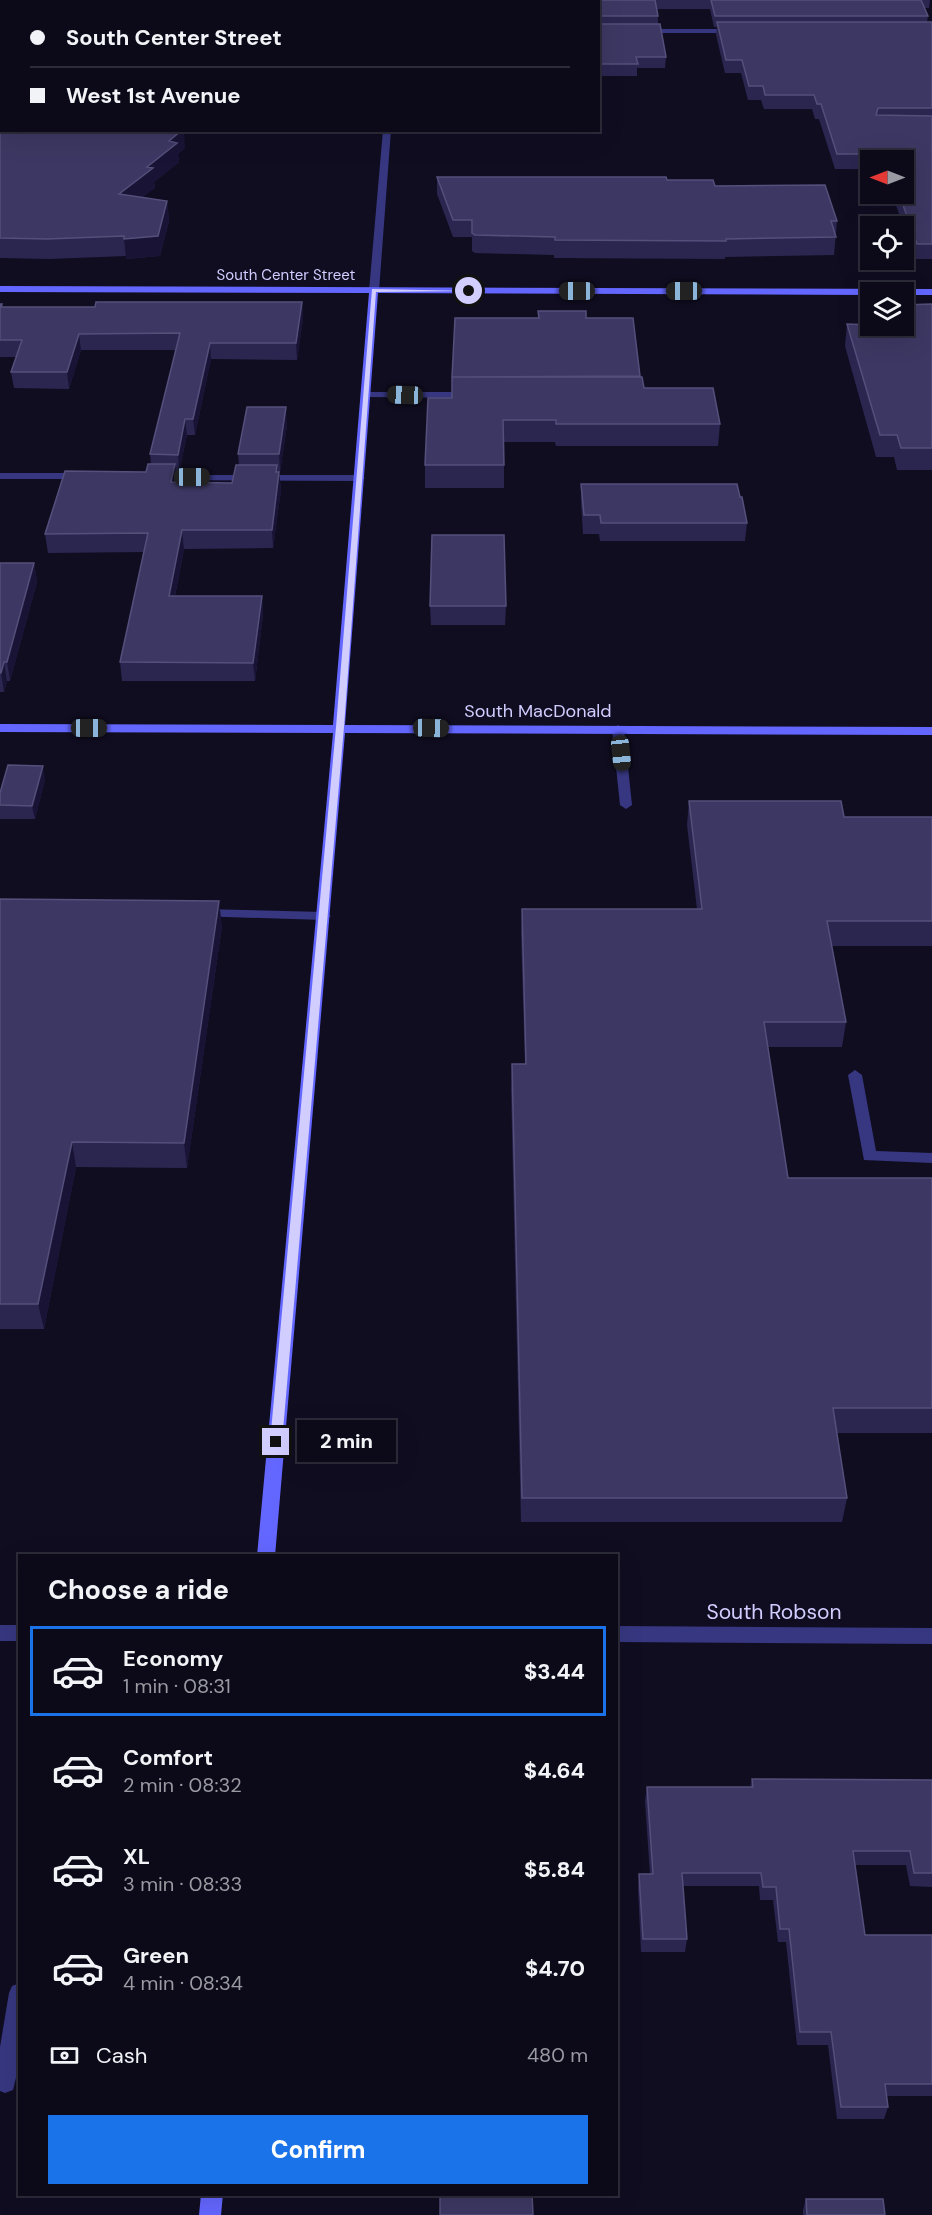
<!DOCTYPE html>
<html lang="en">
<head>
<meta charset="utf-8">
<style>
	body { margin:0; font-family:"DM Sans",sans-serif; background:#151322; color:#f1f3f6; height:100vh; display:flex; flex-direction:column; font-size:22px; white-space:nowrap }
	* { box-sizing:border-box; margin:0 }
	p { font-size:20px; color:#9a9aa2 }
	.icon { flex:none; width:33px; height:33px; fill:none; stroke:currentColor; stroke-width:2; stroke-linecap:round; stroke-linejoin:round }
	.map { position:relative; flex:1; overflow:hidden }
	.drawer { position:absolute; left:18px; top:1554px; width:600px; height:642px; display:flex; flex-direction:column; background:#0c0a19; border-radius:0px; box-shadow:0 6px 24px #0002,0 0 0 2px #2c2b38 }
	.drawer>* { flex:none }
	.top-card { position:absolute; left:0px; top:0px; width:600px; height:132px; box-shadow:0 6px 24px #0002,0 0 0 2px #2c2b38; display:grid; align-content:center; height:132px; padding:0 30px; background:#0c0a19 }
	.needle { width:39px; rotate:270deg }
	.buttons { position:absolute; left:860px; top:150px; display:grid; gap:12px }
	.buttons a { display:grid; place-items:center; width:54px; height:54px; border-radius:0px; background:#0c0a19; box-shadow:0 6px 24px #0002,0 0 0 2px #2c2b38; font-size:30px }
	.end { position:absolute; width:27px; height:27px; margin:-14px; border:8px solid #d1cdff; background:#111; box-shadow:0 0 0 3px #111 }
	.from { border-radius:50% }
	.bubble { position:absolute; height:42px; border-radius:0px; background:#0c0a19; box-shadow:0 6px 24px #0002,0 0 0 2px #2c2b38; font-size:20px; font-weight:800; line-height:42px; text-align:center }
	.car { position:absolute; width:18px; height:36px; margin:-18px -9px; border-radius:8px; box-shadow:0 0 4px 2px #0007; background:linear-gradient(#222 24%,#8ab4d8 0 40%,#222 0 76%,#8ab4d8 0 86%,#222 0) }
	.top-card b { display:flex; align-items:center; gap:21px; height:57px; font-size:22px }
	.top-card b+b { border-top:2px solid #2c2b38 }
	.top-card i { width:15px; height:15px; background:#f1f3f6 }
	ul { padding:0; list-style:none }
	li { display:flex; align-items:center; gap:18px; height:90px; margin:0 12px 9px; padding:0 18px; border:3px solid transparent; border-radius:0px }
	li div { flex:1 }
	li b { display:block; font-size:22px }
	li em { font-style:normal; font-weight:800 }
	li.selected { border-color:#1a73e8 }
	li>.icon { width:54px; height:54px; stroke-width:1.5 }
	h2 { padding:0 30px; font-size:27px; line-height:72px }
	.pay { display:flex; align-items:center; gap:15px; height:66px; padding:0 30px; font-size:22px }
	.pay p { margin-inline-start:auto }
	.button { display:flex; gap:12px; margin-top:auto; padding:12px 30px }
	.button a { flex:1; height:69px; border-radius:0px; background:#1a73e8; color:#fff; font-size:24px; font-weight:800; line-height:69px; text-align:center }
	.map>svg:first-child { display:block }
</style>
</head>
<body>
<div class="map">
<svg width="932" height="2215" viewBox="0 0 932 2215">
	<rect width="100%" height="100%" fill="#100d21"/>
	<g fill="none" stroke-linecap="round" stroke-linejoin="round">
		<!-- lane -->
		<path fill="#373781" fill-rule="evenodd" d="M137,0H189L192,2H137Z
			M231,0H239V2H231Z
			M0,101H2V105H0Z
			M227,130H391V131L387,133Z
			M364,392H472L477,395L472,398L367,397L364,396Z
			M618,725L624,729L632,805L626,809L620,805L612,729Z
			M201,909L324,912L331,916L324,920L196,916L194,913L196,910Z
			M855,1070L862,1075L876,1151L932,1153V1163L864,1160L848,1075Z
			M20,1983V2061L13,2090L5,2093L0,2091V2047L9,1993L12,1986Z"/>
		<!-- street -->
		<path fill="#373781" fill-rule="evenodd" d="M393,0H401V2H393Z
			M598,29H736L740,31L736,33H598Z
			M383,130H391L379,291L374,294L369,291Z
			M0,473H84L89,476L84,479H0Z
			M152,475H360L365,478L360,481L156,480L151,477Z
			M0,1625H20V1641H0Z
			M616,1626L932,1628V1644L616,1642Z"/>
		<!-- secondary -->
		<path fill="#6467ff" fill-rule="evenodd" d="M0,286L932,289V295H903V292H870V295L378,293L345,725L932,727V735L345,733L275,1556H257L333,733L0,732V724L333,725L369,293L0,292Z
			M201,2194H223L221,2215H199Z"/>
	</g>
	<!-- wall -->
	<path fill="#2b2650" d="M488,0H930L929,8H924L928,16L927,22H932V259H915L892,194H903V160H870V169H835L819,119H815L812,109H764L761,100H748L741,73H725L716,35L717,27H714L710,9H657L658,16V24L666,57L665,68H637V76H598V2Z
		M0,30H2V93H0Z
		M0,103L185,148L178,154L179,162L154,182L155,188L142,197L167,201L169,221L160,256L126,259V256L49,259L0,258Z
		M437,177L667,180L715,186L837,221L834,255L725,257V259L554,258V255L475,253L472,251V237H453L437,194Z
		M302,302L303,318L297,360L211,359L195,435H187L179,472H176L177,482L232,483L239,465L238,454L287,425L280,472H278H279L281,490L273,548L184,549L175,596H262L263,615L255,681H122L120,662L144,552L48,553L45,534L146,472L151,464L150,454L176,350H81L69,389L14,388L11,372L16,357H0V304H2L3,307H95Z
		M932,304V470H897L894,457H876L845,346L847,324H868L870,311V326Z
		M538,311L586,318L640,376L644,388L720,424L718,446H556L555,442H504V488H425V465L452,398L455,318H538Z
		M581,484L740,497L747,523L745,541H600L599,534H583L581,502Z
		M0,563H34L37,582L10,681H7L4,692H0Z
		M430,606H506L505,625H431Z
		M45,779L35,819H0V793Z
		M689,801L844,817H932V946H832L846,1022L842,1047H768L788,1178H932V1433H837L847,1498L842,1522H521L511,1089L512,1064H525L521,934L522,909H697L687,825Z
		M0,899L222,926L187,1168L76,1167L44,1329H0Z
		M752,1779L932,1780V1887L910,1886L906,1865H855L865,1935H932V2096H887L888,2107L884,2119H837L828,2045H797L786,1942H778L773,1900H760L759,1886H683L687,1939L685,1952H641L638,1888L639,1874H650L645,1801L647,1787H750Z
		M806,2199L885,2215H803V2210Z"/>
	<!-- shaded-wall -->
	<path fill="#191435" d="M182,130H184L185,148L178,154L179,162L154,182L155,188L122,214L119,194L147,167L169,141Z
		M167,201L169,221L160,256L126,259L124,239Z
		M302,302L303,318L297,360L296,343Z
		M79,334L81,350L69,389L67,372Z
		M210,343L211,359L195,435L193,419Z
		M286,407L287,425L280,472L279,454Z
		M185,419L187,435L179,472L178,455Z
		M175,464L177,482H171Z
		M277,465L278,482L279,472L281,490L273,548L272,530Z
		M182,530L184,549L171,615L169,596Z
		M34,563L37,582L10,681L7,662Z
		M262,596L263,615L255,681L253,663Z
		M4,662L7,681L4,692L1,673Z
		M43,766L45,779L35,819L32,806Z
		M219,901L222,926L187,1168L184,1143Z
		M72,1142L76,1167L44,1329L38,1304Z"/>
	<!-- building -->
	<path fill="#3d3863" stroke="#544f7b" stroke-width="1.5" d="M446,0H485V2H446Z
		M488,0H655L658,16H598V2H488Z
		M711,0H921L928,16H715Z
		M717,22H932V108H878L876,115L932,116V244H917L899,194H903V160H888L885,154H837L821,104H817L814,95H765L763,86H749L742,60H726Z
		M598,24H660L666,57H636L638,64H598Z
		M0,30H2V75H0Z
		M0,103H2V130H182L169,141L177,143L147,167L153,168L119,194L167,201L158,236L124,239V236L47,239L0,238Z
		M437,177H666L667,180H713L715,186L825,185L837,221H831L836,237L726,239V241L555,240V237L475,235L472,233V220H453Z
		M96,302H302L296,343H210L193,419H185L178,455L150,454L180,333L79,334L67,372H11L22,340H0V304H2L1,307H95Z
		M932,304V448H901L897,435H880L847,324L903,326V305Z
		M538,311H586V318H633L640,376L452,377L455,318H539Z
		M452,377H642L644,388H713L720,424H556V420H503L504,465H425L428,398H452Z
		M247,407H286L279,454H238Z
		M148,464H175L171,482L232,483L236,465H277L276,472H279L272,530H182L169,596H262L253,663L120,662L148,533L45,534L65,471L146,472Z
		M581,484H737L740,497H742L747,523H601L600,515H584Z
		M432,535H504L506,606H430Z
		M0,563H34L7,662H4L1,673H0Z
		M8,765L43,766L32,806L0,805V793Z
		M689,801H841L844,817H932V921H827L846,1022H764L788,1178H932V1408H833L847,1498H522L512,1064H526L522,909H702Z
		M0,899L219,901L184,1143L72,1142L38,1304H0Z
		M752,1779L932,1780V1873H914L910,1851H853L865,1935H932V2084H885L888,2107H841L831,2032H800L789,1929H780L776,1887H763L761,1873H682L687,1939H643L639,1874H653L647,1787H753Z
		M440,2194H532L533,2215H440Z
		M806,2199H883L885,2215H807Z"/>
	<!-- route -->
	<path fill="#d1cdff" d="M372,289L472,291L376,292L344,727L282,1442L276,1447L270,1442L336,727Z"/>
	<g text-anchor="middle" stroke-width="4.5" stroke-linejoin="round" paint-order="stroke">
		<!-- far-street labels -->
		<g font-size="15" fill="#d1cdff" stroke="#100d21">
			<text x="286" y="280">South Center Street</text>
		</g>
		<!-- street labels -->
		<g font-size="18" fill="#d1cdff" stroke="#100d21">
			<text x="538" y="717">South MacDonald</text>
		</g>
		<!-- near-street labels -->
		<g font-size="21" fill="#d1cdff" stroke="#100d21">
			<text x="774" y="1619">South Robson</text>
		</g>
	</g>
</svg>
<div class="buttons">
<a><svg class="needle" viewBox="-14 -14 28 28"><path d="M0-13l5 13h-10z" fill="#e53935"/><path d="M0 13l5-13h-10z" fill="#9a9aa2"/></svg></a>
<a><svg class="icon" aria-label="locate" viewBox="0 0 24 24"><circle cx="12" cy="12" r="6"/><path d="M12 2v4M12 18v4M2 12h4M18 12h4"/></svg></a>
<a><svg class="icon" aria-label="layers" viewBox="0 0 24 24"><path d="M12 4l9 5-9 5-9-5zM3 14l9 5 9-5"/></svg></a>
</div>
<i class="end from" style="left:469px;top:291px"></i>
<i class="end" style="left:276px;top:1442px"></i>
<div class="bubble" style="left:297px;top:1420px;width:99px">2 min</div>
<i class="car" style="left:577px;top:291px;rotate:270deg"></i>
<i class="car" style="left:684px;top:291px;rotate:270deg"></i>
<i class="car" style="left:405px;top:395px;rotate:272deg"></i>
<i class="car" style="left:192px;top:477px;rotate:90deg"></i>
<i class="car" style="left:89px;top:728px;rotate:90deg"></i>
<i class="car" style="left:431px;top:728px;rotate:91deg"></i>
<i class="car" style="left:621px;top:753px;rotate:174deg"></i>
<div class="top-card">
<b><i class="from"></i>South Center Street</b>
<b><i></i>West 1st Avenue</b>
</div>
<section class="drawer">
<h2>Choose a ride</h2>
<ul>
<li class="selected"><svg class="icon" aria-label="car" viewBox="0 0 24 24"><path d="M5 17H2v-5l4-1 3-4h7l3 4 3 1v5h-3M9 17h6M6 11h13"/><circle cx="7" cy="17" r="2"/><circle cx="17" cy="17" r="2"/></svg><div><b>Economy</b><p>1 min · 08:31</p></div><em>$3.44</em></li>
<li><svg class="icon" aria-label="car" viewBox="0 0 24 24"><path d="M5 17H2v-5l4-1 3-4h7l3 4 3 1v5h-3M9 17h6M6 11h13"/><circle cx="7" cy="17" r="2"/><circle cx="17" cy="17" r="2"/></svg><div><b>Comfort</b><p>2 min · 08:32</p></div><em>$4.64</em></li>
<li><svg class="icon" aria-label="car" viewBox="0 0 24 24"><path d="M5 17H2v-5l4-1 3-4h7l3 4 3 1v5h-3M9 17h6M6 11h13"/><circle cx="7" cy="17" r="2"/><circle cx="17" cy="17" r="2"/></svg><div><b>XL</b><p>3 min · 08:33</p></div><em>$5.84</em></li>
<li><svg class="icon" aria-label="car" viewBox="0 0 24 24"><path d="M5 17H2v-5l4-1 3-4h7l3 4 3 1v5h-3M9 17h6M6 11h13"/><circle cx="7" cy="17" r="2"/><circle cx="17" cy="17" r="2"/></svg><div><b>Green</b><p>4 min · 08:34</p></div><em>$4.70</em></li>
</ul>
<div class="pay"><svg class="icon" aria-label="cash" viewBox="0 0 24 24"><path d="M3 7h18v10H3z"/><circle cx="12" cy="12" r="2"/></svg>Cash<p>480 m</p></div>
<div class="button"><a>Confirm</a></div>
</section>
</div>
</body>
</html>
